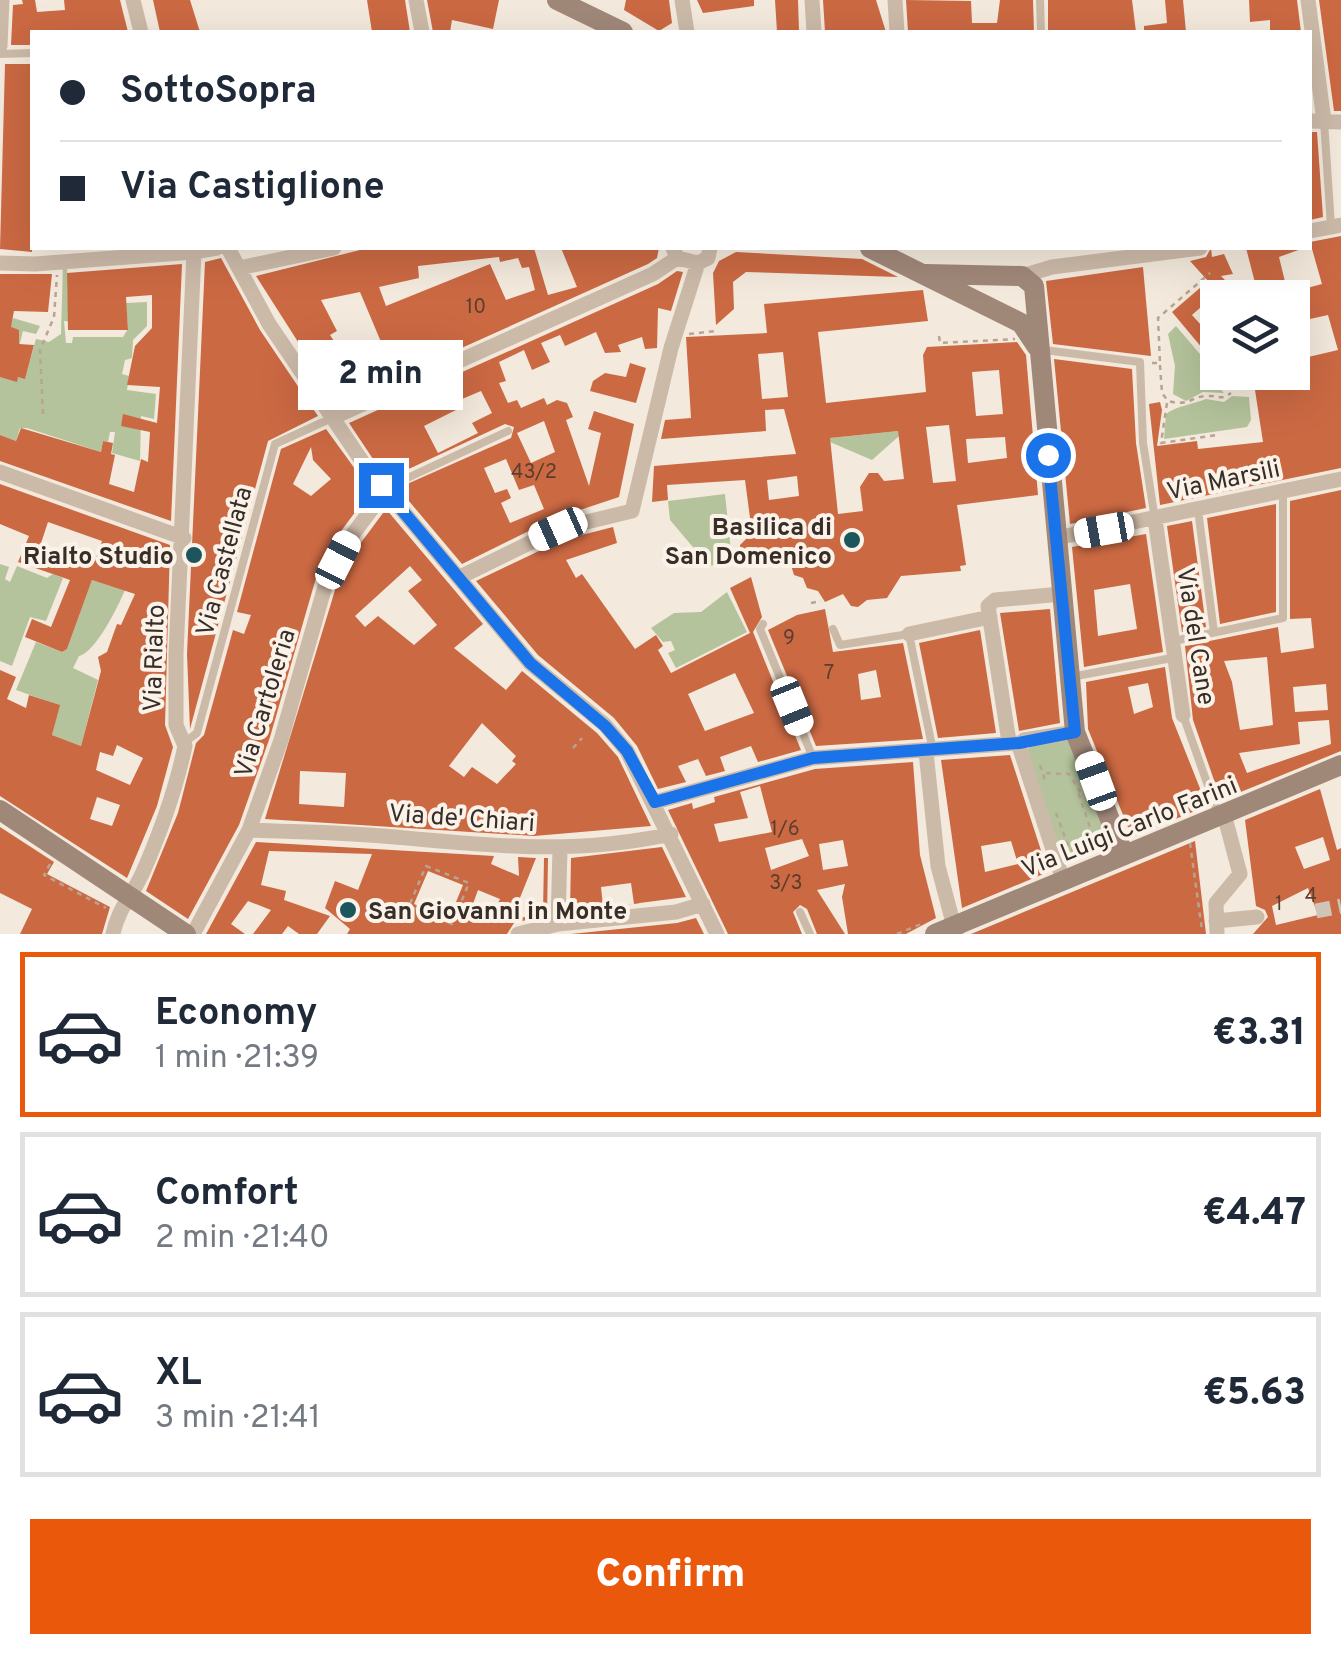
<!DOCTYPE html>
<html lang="en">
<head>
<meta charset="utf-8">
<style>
	body { margin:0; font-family:Overpass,sans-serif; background:#f2f2f3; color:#1f2937; height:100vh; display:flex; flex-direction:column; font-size:38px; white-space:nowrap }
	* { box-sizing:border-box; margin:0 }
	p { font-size:32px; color:#747a83 }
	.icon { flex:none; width:55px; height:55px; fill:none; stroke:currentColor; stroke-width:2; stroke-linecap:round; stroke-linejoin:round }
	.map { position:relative; height:934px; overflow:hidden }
	.panel { display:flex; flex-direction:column; background:#fff; flex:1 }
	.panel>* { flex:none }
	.top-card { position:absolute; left:30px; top:30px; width:1282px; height:220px; border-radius:0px; box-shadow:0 10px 40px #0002; display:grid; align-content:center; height:220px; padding:0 30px; background:#fff }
	.controls { position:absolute; left:1200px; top:280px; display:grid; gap:20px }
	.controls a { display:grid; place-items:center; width:110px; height:110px; border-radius:0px; background:#fff; box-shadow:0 10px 40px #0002; font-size:50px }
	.end { position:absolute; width:45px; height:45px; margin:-22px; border:12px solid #1a73e8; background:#fff; box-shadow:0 0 0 5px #fff }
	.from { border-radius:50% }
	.bubble { position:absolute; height:70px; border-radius:0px; background:#fff; box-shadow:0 10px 40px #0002; font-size:32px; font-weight:800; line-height:70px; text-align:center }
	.car { position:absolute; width:30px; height:60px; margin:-30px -15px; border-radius:12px; box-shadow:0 0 8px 2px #0007; background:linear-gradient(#fff 24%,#345 0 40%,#fff 0 76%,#345 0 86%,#fff 0) }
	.top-card b { display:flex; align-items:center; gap:35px; height:95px; font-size:38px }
	.top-card b+b { border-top:2px solid #e0e1e3 }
	.top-card i { width:25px; height:25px; background:#1f2937 }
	ul { padding:18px 0 0; list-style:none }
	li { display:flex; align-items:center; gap:30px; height:165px; margin:0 20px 15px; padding:0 10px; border:5px solid #e0e1e3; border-radius:0px }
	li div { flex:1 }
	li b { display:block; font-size:38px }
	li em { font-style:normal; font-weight:800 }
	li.on { border-color:#ea580c }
	li>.icon { width:90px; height:90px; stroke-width:1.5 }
	.primary-button { display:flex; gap:20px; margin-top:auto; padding:20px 30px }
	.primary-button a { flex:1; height:115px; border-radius:0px; background:#ea580c; color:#fff; font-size:40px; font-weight:800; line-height:115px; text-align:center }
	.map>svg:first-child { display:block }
</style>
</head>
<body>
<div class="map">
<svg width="1341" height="934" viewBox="0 0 1341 934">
	<rect width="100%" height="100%" fill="#f3e9dc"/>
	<!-- green -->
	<path fill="#b4c39b" d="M63,265H67L68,308L74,322L64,321L66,343H72L73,337H123L128,329L126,303L147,302V326L133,340L132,358L125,360L122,374L129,376L127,390L156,394L154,419L141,416L140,461L112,453L115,432H110L108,442L103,441L101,452L27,428H20L16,441L0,435V365L13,318L40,326L36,334L23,331L11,379L16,381L18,377L25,378L36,339L49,342L61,334Z
		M1176,326L1205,360L1201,366L1224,393L1203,392L1186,401L1173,394L1175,366L1168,334Z
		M1232,396L1249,397L1251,420L1247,427L1164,439L1166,414C1176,406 1194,404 1206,399L1224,402Z
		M898,431L899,436L872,460L830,442V438Z
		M725,494L732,561L709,566L670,520L668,501Z
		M0,564L9,567L5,579L10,582L17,566L47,578L53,574L63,578L46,621L30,617L12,666L0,661Z
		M92,580L125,590C118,607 95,653 79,656L73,668L98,680L81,746L52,735L59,705L16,690L36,642L62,652L67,649Z
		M727,592L747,632L676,668L668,653L675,650L671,641L663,642L651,628L674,613L701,612Z
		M1064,737L1070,741L1109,846L1065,863L1026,752L1032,743Z"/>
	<!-- building -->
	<path fill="#cb6943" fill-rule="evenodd" d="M22,0H35L37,12L65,10L64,0H120L128,32H32V45H11L13,5L23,4Z
		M153,0H190L200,32H160Z
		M367,0H405L410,32H372Z
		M427,0H499L493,29L452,20L450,32H433Z
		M626,0H669L672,23L659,31L624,10Z
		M697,0H754V6L703,13Z
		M775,0H798L799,31L777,32Z
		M823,0H876L886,32H825Z
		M906,0L971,1L972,23H997L1000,0H1033L1034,32H908Z
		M1048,0H1132L1136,32H1048Z
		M1165,0H1183L1186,32H1144V26L1167,23Z
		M1249,0H1297L1301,32H1270V20L1250,22Z
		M1319,0H1341V111H1334Z
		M5,64H32V252L0,249Z
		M1310,132H1317L1323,217L1310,220Z
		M1341,236V468L1160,505L1149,404L1160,402L1162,410L1157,446L1197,441L1198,449L1263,442L1255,390L1263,389L1269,372H1292V326L1304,358L1338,350L1328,315L1292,323V292L1322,284L1310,242Z
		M368,248H534L548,295L577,287L561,248H659L657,258L648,264L457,350L454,344L410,363L413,369L337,403L256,276ZM499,257L500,262L518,258L522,268L529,267L535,290L506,300L490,264L386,306L379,287L419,278L418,266ZM360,292L384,349L365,359L358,345L342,353L330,335L337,331L321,300Z
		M1211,248L1212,257L1224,254L1233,274L1221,276L1228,283L1192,315L1218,344V367L1172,312L1208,281L1190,261L1206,257Z
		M1246,248H1304L1279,257L1289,298H1259Z
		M736,252L862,259L898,277L746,272L733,282L734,309L716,325L713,273L719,261Z
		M221,258L260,330L318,416L268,441L190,729L187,654L205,262Z
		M182,264L171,521L0,461V435L16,441L21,428L101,452L103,441L113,443L111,454L115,455L109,484L134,492L141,459L148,462L150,432L121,426L123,414L157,423L160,387L127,385L135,346L152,328V295L126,297L128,330H68L67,273Z
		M1143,267L1151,356L1053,344L1046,281Z
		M677,271L683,272L671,311L658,308L657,348L645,349L642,337L618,345L621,352L605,353L596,332L565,346L560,335L541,343L550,362L532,370L524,350L499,362L506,381L499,383L508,403L517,400L521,408L544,398L547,405L557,400L567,403L573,417L566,420L589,486L601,433L588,429L594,411L634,424L619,497L553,519L462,564L398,488L511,438L514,427L505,424L398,474L394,482L383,474L349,423L658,284ZM481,391L492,413L472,423L478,433L438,453L424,426L458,409L455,402ZM544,421L555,452L531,463L517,433ZM506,459L519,490L534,485L544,509L510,523L501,503L511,498L507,489L495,493L484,468Z
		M0,274H52L48,312L14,311L11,327L19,330V344L34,345L25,379L18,377L17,382L0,377Z
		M923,290L928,321L818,332L826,403L926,392L923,355L927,347L1017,342L1026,355L1038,495L957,505L966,565L960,566L961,571L901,576L887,598L867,600L858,607L851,606L843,594L825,602L818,591L807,588L803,578L794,575L790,562L750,566L741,556L740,545L752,533L745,480L667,485L668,500L652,502L654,466L796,454L784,409L765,410L766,431L661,439L665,420L691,418L686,337L767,333L764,304ZM783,352L788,397L762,399L758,354ZM999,370L1003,414L976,416L972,372ZM949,425L956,481L933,483L926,427ZM898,431L904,479L884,481L878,473H869L860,487L863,511L838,514L830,438ZM1005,437L1007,458L968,463L966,439ZM797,476L799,496L769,500L767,480Z
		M1054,359L1132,369L1136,443L1146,508L1070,524Z
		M630,363L646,368L636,403L590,391L593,381L605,373L626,377Z
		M326,429L371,491L341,531L316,578L270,737L239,825L188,919L146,891L178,813L196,743L204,735L233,630L244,634L251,615L237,612L281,449ZM311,447L313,460L331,479L311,496L293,484Z
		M0,484L170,545L165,725L173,747L157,806L127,878L0,796V670L16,677L7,699L26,708L29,695L60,705L52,735L81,746L101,671L98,657L107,652L117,624L121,625L135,594L92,580L67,649L62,652L25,637L32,619L51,627L70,580L18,562L29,536L0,524ZM48,522L102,541L95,561L40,546ZM117,745L143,758L130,785L96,770L100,752L113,756ZM97,797L120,805L112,826L90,819Z
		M1341,490V751L1221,800L1193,720L1185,646L1278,627L1281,653L1314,648L1311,618L1290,619V501ZM1267,657L1273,725L1240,730L1232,682L1224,661ZM1326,684L1328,710L1295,712L1293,687ZM1329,720L1331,744L1247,773L1239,753L1300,744L1298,722Z
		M1276,504V612L1220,624L1207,518Z
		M386,509L483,624L454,648L506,690L522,671L597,733L618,757L651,826L534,836L265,819L336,587L360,544ZM410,566L422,580L408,591L437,625L414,645L378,616L365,627L355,616ZM482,723L516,756L512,761L516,764L497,784L472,767L464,777L449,766ZM300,771L346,773L344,807L299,804Z
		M1192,521L1206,627L1182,632L1167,526Z
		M613,527L617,543L566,560L576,578L582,574L635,649L656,635L663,646L658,650L671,673L750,633L730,588L751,577L762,617L753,632L801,750L758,762L751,746L720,757L725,771L706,776L698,759L678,766L686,782L658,789L637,746L614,718L538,655L476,581L562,540ZM735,673L754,713L705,731L688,694Z
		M1146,534L1163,652L1084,667L1072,547ZM1130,584L1137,629L1098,636L1094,590Z
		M825,609L833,652L903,643L923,739L816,746L768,630L797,615ZM876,670L881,697L861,700L858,674Z
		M1050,609L1060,723L1019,731L1000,613Z
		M980,630L996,733L938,738L919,643Z
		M1165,667L1172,718L1207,806L1132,837L1088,729L1086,682ZM1148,683L1153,707L1134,714L1128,687Z
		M1010,755L1048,872L962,908L941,760ZM1011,841L1018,864L985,872L981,846Z
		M913,762L920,855L936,918L906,934H848L842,897L845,884L817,890L845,934H817L807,909L800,905L793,912L802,934H728L668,810L692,803L693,809L715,802L714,797L815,769ZM760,786L772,832L719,842L714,824L748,818L740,792ZM802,839L809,856L771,870L765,848ZM843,840L848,866L823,870L819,844Z
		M1320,789L1337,850L1341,848V934H1253L1268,917L1265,910L1256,906L1245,820ZM1323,837L1330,860L1304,869L1295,847ZM1308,888L1318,915L1276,925L1272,906Z
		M0,827L54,862L47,874L110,907L102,934H20L32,909L0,893Z
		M1195,841L1206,934H971Z
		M256,842L494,856L491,864L519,876L518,857L536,858L511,920L543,913L544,858H548L547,915L514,923L507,934H347L350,929L325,908L335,881L358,890L372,854L269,851L261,885L286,891L284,900L330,916L317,934H299L288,926L282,934H253L271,910L248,901L231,924L245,934H206ZM428,871L463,885L449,919L414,904ZM478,890L500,899L491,920L470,912Z
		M662,847L686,897L570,912L571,858ZM631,883L634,904L603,906L601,887Z
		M696,918L704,934H571L677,923Z"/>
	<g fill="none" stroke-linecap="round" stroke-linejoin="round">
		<!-- street-tunnel -->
		<path stroke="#cec4b8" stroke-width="15" stroke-dasharray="15 8" stroke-linecap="butt" d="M1316,911L1341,906"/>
		<!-- path -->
		<path stroke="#b8a492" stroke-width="2.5" stroke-dasharray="5 5" stroke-linecap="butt" d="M1209,304L1218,314
			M1207,332L1218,324
			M689,334L716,331
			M939,336L940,343L1015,339
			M1152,363H1160L1158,318L1210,273
			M1160,365L1162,393L1168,401C1190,407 1191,396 1207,396C1219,395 1220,401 1231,393
			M1167,403L1161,443L1217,435
			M43,414L40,350L54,317L57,275
			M811,603L821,601
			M573,748L582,738
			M1040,765L1045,780
			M1046,773L1069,774L1080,792
			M1056,813L1069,848L1077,852L1090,845L1092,833L1078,792
			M1190,843L1202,930
			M50,864L44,875L106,908
			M426,866L469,883L452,924L409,906Z
			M897,934L921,924"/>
		<!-- lane -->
		<path stroke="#ccbaa8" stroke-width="8" d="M1040,0L1041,32
			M0,54L32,53
			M1324,121L1331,226
			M1044,350L1140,362L1143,443L1155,519
			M401,481L508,431
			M1198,510L1214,632
			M763,624L760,629L813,758
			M833,629L840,645L909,634L933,751
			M1174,641L1283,618V492
			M1071,677L1172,658
			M1183,715L1218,814
			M185,742L197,733L275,444L332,418
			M800,912L810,934"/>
		<!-- street -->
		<path stroke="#ccbaa8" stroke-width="15" d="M133,0L141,32
			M416,0L422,32
			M682,0L687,32
			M812,0L814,32
			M895,0L897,32
			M1308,0L1324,121
			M0,46L2,0
			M1310,121L1341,122
			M1310,231L1341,225
			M228,248L269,324L372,476
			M673,248L677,258L698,263L708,258L710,248
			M0,263L35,264L194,252
			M239,268L334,248
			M1022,276L1052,267L1200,248
			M332,418L653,274L677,258
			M0,472L184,538
			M381,485L530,663L605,725L627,751L717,934
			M1155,519L1183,715
			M1056,538L1341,479
			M460,577L558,529L632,511L671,348L698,263
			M909,634L990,617
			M1009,742L988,606L995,600L1062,594
			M926,752L938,866L956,934
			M655,802L813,758L1019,743
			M249,830C297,832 347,832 395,837C490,846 577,855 671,834
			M560,849L558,924L676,912L703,904
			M1063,880L1019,746L1024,740L1075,732
			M1216,921L1257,917
			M113,934C118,908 133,895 143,872C161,831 176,789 185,746L176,725V654L194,252L217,248
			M193,934L249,830L281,740L326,583L350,538L386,490
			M518,934L558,924
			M1217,934L1216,903L1240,874L1224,814"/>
		<!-- secondary -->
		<path stroke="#a08879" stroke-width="20" d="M557,0L623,32
			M870,248L1021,323L1037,347
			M926,274L1022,276L1034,286L1075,732L1124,855
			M0,810L186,934
			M935,934L1341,765"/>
	</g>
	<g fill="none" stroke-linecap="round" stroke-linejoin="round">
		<!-- route -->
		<path stroke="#1a73e8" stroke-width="12" d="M381,485L530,663L605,726L627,751L655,802L813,758L1019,743L1075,732L1048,455"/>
	</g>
	<!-- markers -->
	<g fill="#1c565c" stroke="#fbf3e9" stroke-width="4">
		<circle cx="852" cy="540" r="10"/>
		<circle cx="194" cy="555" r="10"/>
		<circle cx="348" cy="910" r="10"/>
	</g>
	<g text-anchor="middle" stroke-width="8" stroke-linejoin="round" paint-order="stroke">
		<!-- number labels -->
		<g font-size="20" fill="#5d3d2f">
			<text x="476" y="313">10</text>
			<text x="534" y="478">43/2</text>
			<text x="789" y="644">9</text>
			<text x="829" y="679">7</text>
			<text x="785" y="835">1/6</text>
			<text x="786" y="889">3/3</text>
			<text x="1311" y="902">4</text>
			<text x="1279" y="910">1</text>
		</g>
		<!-- street labels -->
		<g font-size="25" fill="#382e28" stroke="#fbf3e9">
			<text transform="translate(1223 479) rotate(-12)" y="9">Via Marsili</text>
			<text transform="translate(223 561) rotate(-75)" y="9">Via Castellata</text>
			<text transform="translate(1197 636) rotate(81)" y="9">Via del Cane</text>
			<text transform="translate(153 658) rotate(-88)" y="9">Via Rialto</text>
			<text transform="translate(264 703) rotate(-73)" y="9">Via Cartoleria</text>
			<text transform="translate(462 817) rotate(4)" y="9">Via de' Chiari</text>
			<text transform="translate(1129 826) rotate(-22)" y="9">Via Luigi Carlo Farini</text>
		</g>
		<!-- poi labels -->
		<g font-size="25" font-weight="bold" fill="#382e28" stroke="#fbf3e9" text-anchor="end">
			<text x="832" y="535">Basilica di<tspan x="832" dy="29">San Domenico</tspan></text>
			<text x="174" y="564">Rialto Studio</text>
			<text x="368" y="919" text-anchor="start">San Giovanni in Monte</text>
		</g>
	</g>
</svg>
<div class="controls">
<a><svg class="icon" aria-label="layers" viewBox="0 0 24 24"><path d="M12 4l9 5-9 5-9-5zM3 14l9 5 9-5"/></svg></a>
</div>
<i class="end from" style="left:1048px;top:455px"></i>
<i class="end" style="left:381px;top:485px"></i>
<div class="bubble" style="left:298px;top:340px;width:165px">2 min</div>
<i class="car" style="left:558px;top:529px;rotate:246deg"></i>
<i class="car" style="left:1104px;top:530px;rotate:260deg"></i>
<i class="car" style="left:338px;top:560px;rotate:27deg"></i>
<i class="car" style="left:792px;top:706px;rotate:158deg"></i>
<i class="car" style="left:1096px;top:781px;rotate:340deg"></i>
<div class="top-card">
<b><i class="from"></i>SottoSopra</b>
<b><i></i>Via Castiglione</b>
</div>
</div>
<section class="panel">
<ul>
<li class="on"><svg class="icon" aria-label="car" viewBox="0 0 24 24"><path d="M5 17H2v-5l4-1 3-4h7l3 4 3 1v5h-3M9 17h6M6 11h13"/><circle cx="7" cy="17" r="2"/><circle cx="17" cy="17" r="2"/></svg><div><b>Economy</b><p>1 min · 21:39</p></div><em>€3.31</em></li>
<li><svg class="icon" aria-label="car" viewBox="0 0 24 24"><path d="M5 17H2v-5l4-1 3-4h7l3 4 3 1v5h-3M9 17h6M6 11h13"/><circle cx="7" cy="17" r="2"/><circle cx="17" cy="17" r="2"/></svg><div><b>Comfort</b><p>2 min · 21:40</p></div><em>€4.47</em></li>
<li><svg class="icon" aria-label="car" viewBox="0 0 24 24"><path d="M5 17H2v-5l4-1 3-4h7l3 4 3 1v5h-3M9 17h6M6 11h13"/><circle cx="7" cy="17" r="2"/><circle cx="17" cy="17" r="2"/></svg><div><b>XL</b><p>3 min · 21:41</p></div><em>€5.63</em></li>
</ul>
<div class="primary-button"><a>Confirm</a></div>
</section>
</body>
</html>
